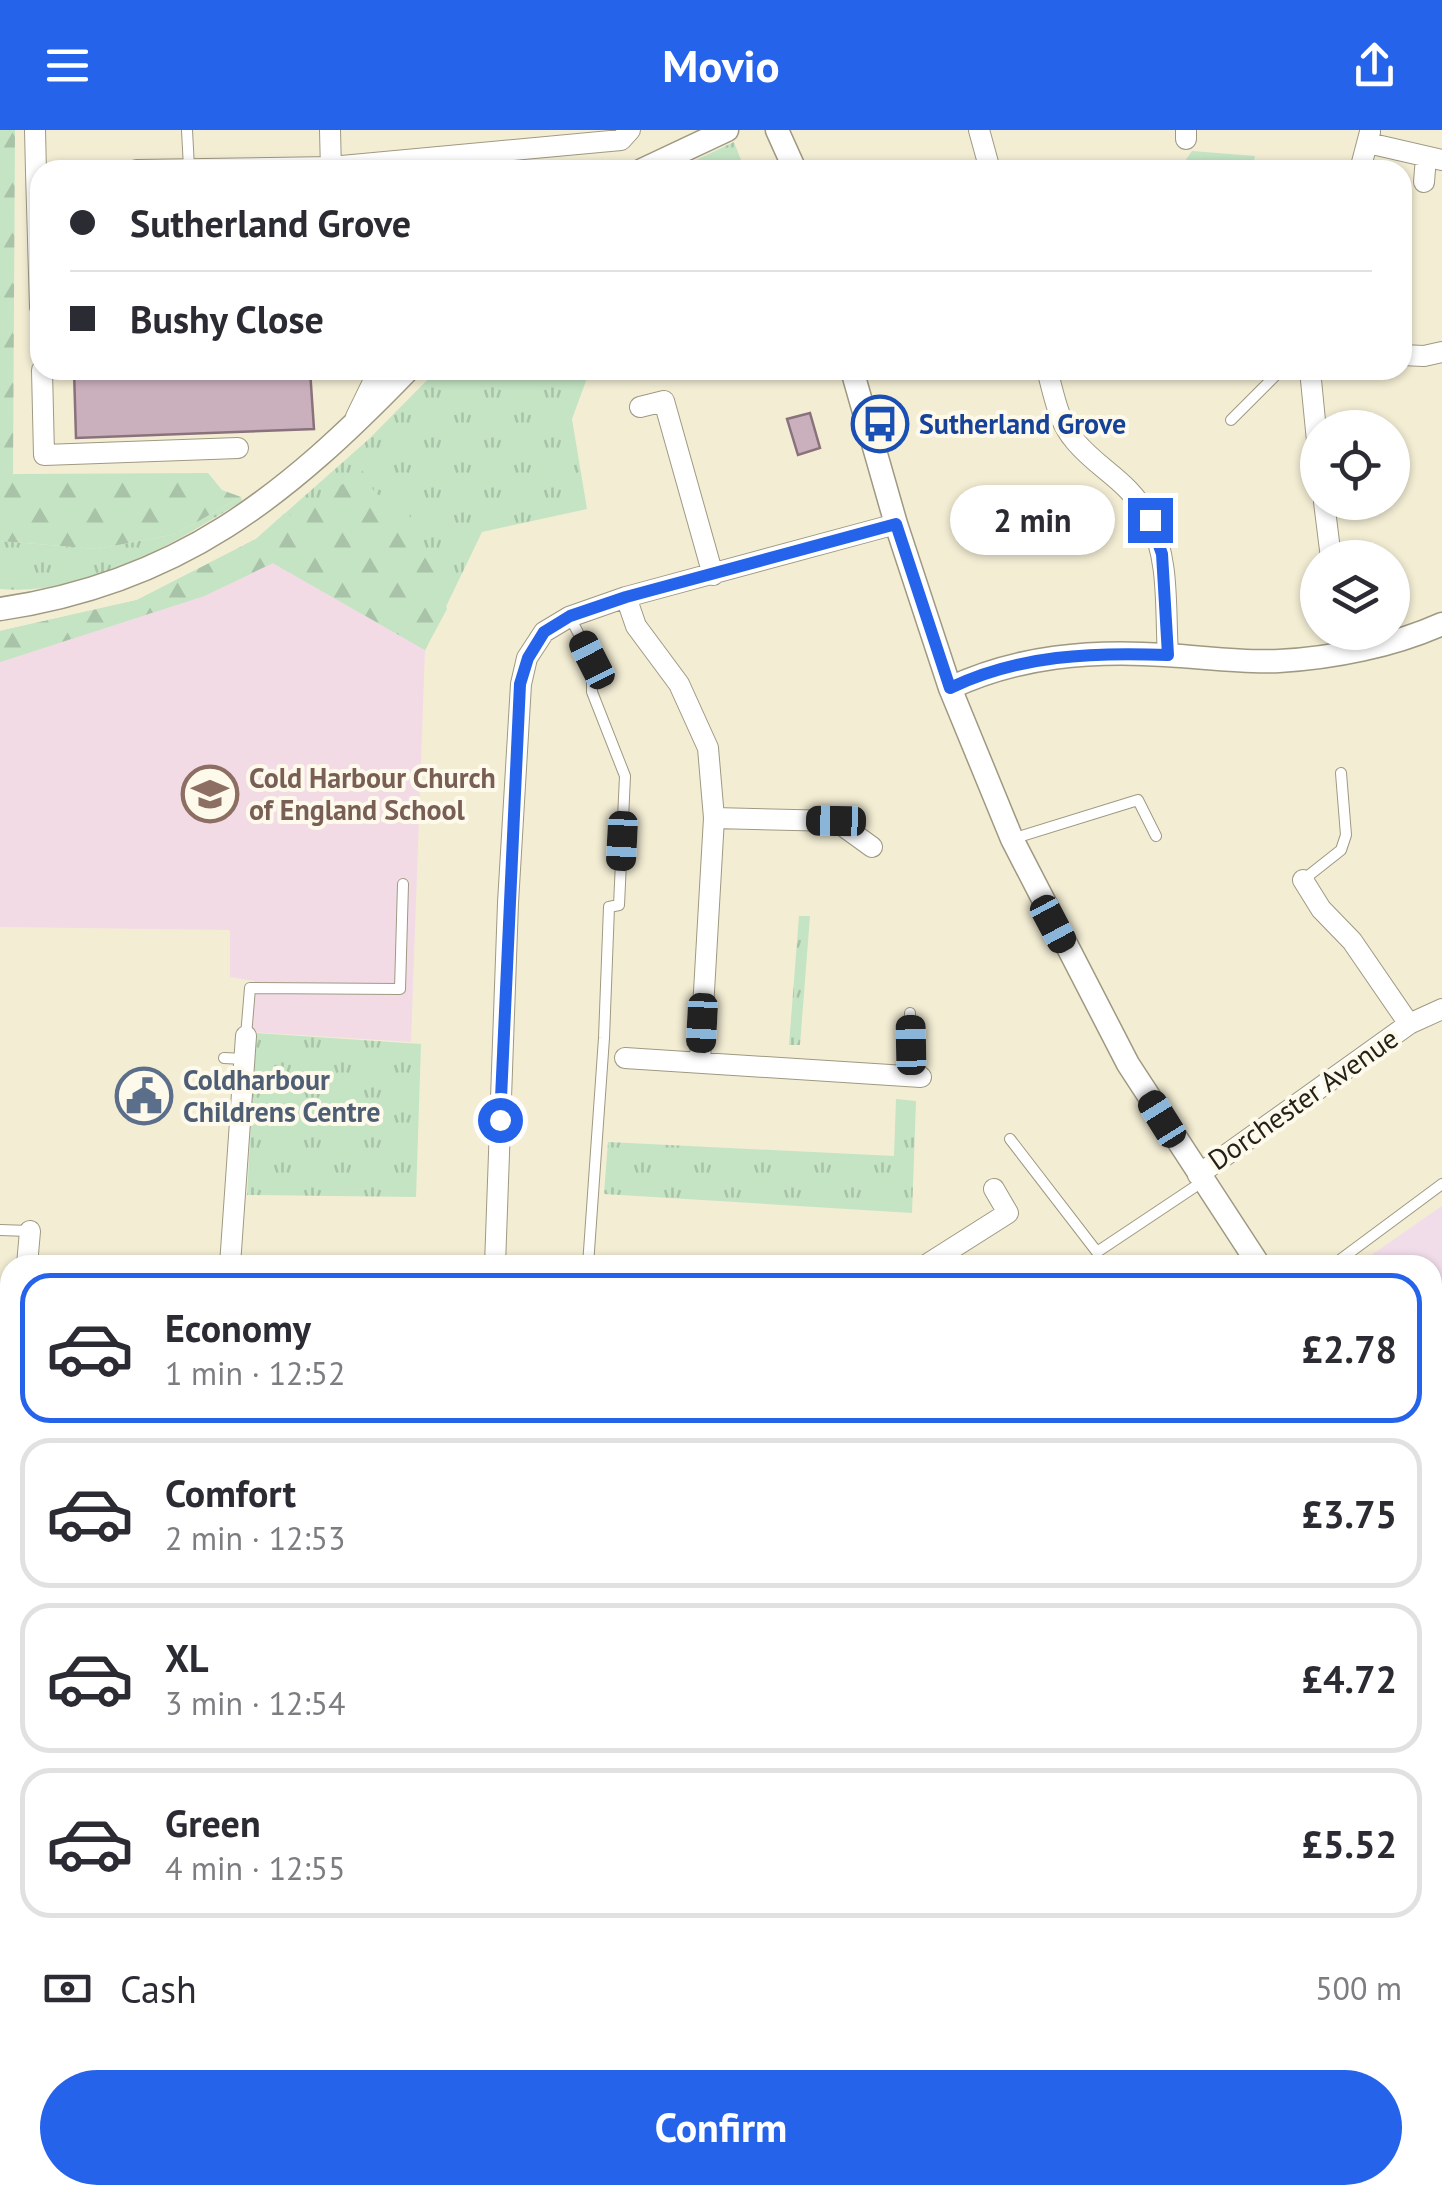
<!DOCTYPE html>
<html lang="en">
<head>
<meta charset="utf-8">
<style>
	body { margin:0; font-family:"PT Sans",sans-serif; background:#f7f7f7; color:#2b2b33; height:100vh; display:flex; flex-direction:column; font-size:38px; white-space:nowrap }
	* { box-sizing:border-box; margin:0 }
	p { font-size:32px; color:#7c7c81 }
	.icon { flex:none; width:55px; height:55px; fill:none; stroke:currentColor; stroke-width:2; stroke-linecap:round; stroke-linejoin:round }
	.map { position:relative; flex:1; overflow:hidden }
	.side { position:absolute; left:0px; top:1125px; width:1442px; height:950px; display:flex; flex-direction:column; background:#fff; border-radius:30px 30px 0 0; box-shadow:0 2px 8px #0004 }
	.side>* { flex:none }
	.top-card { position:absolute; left:30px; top:30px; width:1382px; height:220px; border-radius:30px; box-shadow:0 2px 8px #0004; display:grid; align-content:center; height:220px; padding:0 40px; background:#fff }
	.controls { position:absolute; left:1300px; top:280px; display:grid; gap:20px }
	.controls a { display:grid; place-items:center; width:110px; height:110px; border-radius:50%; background:#fff; box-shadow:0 2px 8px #0004; font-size:50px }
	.end { position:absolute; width:45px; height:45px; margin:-22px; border:12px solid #2563eb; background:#fff; box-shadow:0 0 0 5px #fff }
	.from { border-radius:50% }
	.bubble { position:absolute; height:70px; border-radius:35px; background:#fff; box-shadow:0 2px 8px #0004; font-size:32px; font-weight:700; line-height:70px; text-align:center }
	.car { position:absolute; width:30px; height:60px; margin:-30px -15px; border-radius:12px; box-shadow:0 0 8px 2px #0007; background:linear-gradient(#222 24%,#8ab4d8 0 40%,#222 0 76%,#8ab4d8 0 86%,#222 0) }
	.top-card b { display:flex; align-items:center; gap:35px; height:95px; font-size:38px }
	.top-card b+b { border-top:2px solid #e1e1e2 }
	.top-card i { width:25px; height:25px; background:#2b2b33 }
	ul { padding:18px 0 0; list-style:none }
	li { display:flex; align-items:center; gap:30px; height:150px; margin:0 20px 15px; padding:0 20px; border:5px solid #e1e1e2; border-radius:30px }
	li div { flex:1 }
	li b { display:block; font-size:38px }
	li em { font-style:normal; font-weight:700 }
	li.on { border-color:#2563eb }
	li>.icon { width:90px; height:90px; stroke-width:1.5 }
	.pay { display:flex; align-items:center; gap:25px; height:110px; padding:0 40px; font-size:38px }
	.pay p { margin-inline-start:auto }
	.button { display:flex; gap:20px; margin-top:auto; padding:20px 40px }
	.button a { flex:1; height:115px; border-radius:60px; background:#2563eb; color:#fff; font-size:40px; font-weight:700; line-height:115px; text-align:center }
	header { display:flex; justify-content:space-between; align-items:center; height:130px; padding:0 40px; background:#2563eb; color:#fff; font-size:45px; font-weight:700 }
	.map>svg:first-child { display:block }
</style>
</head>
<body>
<header><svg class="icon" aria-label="menu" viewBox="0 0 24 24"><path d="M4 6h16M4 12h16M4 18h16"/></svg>Movio<svg class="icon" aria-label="share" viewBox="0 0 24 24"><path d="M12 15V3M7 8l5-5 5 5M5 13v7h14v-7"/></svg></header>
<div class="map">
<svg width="1442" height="2075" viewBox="0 0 1442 2075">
	<defs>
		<pattern id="grass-tufts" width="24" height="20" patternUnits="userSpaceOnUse" patternTransform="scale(2.5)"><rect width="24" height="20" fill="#c4e4c4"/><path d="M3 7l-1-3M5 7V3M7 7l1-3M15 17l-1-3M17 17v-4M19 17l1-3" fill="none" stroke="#a8c3a8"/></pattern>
		<pattern id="forest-firs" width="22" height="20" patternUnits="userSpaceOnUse" patternTransform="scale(2.5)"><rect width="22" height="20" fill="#c4e4c4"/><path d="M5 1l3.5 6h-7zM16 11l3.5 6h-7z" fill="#a8c3a8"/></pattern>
	</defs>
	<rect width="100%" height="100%" fill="#f3edd4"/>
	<!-- commercial -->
	<path fill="#f1dcea" d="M1442,1076V1313L1433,1319L1432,1135H1357Z"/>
	<!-- education -->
	<path fill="#f3dbe6" d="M273,433L425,520L411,912L251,902L254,851L230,847V800L0,797V532L204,466Z"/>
	<!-- grass -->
	<path fill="url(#grass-tufts)" d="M734,12L745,40H675Z
		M1192,21L1255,26L1252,40H1174L1180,38Z
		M437,240H590L572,289L587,379L482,402L425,520L273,433L204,466L0,532V501L137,470L256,409L369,309Z
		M241,367L242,371C171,415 87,466 0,459V411L97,419L176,404Z
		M799,786H810L800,915H789Z
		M256,903L421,914L416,1067L247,1065Z
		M896,969L916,971L912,1083L604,1064L608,1012L894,1026Z
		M1442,1763V1867L1433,1878V1770Z"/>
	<!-- forest -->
	<path fill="url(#forest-firs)" d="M0,0H15L13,344L208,343L222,360L241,367L176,404L97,419L0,411Z
		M362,340L375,363L406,378L435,440L447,479L425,520L273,433L204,466L0,532V501L137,470L256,409L285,383L296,388Z"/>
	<!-- building -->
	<path fill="#cab0bc" stroke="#89727c" stroke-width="2.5" d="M74,240H310L314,299L76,308Z
		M810,283L820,318L798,325L787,289Z"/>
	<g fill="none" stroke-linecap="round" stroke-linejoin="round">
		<!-- service casing -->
		<g stroke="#9f9982" stroke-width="12">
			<path id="service" d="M187,0L189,38
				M1231,290L1281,240
				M570,487L592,530V562L625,646L619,775L609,777L604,908L588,1135
				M1012,709L1138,670L1156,706
				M1303,750L1341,720L1346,705L1341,643
				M910,883L912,946
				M246,906L250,858L400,859L403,754
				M224,928L244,929
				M1010,1009L1097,1122L1202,1052
				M0,1100L29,1101
				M1333,1135L1442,1054
				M1432,1266L1442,1260
				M787,2065L796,2075
				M831,2075L842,2065"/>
		</g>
		<!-- minor casing -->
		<g stroke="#9f9982" stroke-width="22">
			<path id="minor" d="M35,0L36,42H40
				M330,0L331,40
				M979,0L990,40
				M1186,9V0
				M1368,13L1442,30
				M137,40L331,37L621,10L630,0
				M1360,40L1370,2
				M36,42L40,177
				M1424,52L1426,27
				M1402,225L1424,226L1442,222
				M42,240L44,325L238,318
				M1047,240C1054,264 1058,292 1075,311C1100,341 1129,350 1149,389C1170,429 1165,481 1168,525
				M1310,240L1318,321
				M640,277L664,271L713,445
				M356,287L375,248L376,240
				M1324,372L1331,428
				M626,467L636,496L679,554L708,618L714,688L700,931
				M714,688L836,691L872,717
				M1303,750L1321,779L1352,811L1409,894
				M625,928L921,947
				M1198,1045L1409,894L1442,879
				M27,1135L30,1101
				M230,1135L246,906
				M495,1135L508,773L521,554L527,528L544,502L569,487L626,467L896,394
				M926,1135L1008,1083L994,1059
				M0,1200L10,1181
				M0,1287L10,1290
				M1432,1343L1442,1336
				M1432,1415L1442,1408
				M0,1565H10
				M1432,1747L1442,1740
				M0,1772L10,1773
				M0,1983L10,1984
				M1432,2062L1442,2071
				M664,2065L671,2075
				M58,2075V2065
				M317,2075L330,2065
				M471,2075L472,2065
				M1086,2075L1095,2065"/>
		</g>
		<!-- tertiary casing -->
		<g stroke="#9f9982" stroke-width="25">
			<path id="tertiary" d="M777,0L795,40
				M642,40L727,0
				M852,240L896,394L950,558L1012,709L1128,934L1259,1135
				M0,479C179,453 286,366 408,240
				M950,558C1018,526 1091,520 1165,525C1203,527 1241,533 1279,531C1333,528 1393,516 1442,494
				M1432,1386L1442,1400"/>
		</g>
		<!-- service -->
		<use href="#service" stroke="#fff" stroke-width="10"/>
		<!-- minor -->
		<use href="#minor" stroke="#fff" stroke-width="20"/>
		<!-- tertiary -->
		<use href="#tertiary" stroke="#fff" stroke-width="22"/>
	</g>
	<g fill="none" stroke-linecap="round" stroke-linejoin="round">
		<!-- route -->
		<path stroke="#2563eb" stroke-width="12" d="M500,990L520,554L528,528L544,502L570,486L626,467L896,394L950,558C1019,525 1092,522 1168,525L1162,424L1150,390"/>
	</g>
	<!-- icons -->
	<defs>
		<g id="bus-ring" transform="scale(2.875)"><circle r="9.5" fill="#fefaeb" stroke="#1a4fb4" stroke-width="1.5"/><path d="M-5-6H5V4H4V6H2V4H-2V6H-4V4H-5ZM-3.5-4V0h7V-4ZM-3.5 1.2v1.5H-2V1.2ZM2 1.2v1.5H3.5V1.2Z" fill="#1a4fb4"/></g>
		<g id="school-ring" transform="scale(2.875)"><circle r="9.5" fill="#fefaeb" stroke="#8d6e63" stroke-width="1.5"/><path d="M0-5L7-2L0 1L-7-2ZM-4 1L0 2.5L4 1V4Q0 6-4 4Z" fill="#8d6e63"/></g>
		<g id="civic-ring" transform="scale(2.875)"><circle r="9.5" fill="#fefaeb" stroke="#5c6f8a" stroke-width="1.5"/><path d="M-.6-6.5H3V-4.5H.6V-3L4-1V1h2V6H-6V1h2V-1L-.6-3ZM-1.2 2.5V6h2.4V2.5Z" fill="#5c6f8a"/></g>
	</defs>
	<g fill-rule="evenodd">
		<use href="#bus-ring" x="880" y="294"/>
		<use href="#school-ring" x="210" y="664"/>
		<use href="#civic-ring" x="144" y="966"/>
	</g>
	<g text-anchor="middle" stroke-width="8" stroke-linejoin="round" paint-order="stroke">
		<!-- transit labels -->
		<g font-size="28" font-weight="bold" fill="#164399" stroke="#fefaeb" text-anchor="start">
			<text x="919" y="304">Sutherland Grove</text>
		</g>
		<!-- education labels -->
		<g font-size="28" font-weight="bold" fill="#785e54" stroke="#fefaeb" text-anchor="start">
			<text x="249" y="658">Cold Harbour Church<tspan x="249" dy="32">of England School</tspan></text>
		</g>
		<!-- service labels -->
		<g font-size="28" font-weight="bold" fill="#4e5e75" stroke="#fefaeb" text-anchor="start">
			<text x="183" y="960">Coldharbour<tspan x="183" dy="32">Childrens Centre</tspan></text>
		</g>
		<!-- street labels -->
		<g font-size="28" fill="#232118" stroke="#fefaeb">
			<text transform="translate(1303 969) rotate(-35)" y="10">Dorchester Avenue</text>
		</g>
	</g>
</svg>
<div class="controls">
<a><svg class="icon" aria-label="locate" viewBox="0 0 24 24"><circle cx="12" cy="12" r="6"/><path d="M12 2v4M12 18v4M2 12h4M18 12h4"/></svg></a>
<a><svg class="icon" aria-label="layers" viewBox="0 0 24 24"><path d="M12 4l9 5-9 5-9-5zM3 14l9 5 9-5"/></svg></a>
</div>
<i class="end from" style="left:500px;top:990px"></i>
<i class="end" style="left:1150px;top:390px"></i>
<div class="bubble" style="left:950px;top:355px;width:165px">2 min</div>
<i class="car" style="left:592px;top:530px;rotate:333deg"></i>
<i class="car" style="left:836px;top:691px;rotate:271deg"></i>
<i class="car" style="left:622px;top:711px;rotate:183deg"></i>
<i class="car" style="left:1053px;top:794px;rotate:152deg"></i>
<i class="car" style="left:702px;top:893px;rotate:183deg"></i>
<i class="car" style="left:911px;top:915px;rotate:359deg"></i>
<i class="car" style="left:1162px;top:989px;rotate:328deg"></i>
<div class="top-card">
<b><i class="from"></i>Sutherland Grove</b>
<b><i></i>Bushy Close</b>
</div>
<section class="side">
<ul>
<li class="on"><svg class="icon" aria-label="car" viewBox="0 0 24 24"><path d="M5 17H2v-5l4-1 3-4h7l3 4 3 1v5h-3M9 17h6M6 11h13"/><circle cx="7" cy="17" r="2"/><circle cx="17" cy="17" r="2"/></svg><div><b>Economy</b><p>1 min · 12:52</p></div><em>£2.78</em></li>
<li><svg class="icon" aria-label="car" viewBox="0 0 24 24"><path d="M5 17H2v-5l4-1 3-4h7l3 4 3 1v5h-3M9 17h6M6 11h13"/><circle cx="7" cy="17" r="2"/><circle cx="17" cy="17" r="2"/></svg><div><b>Comfort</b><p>2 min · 12:53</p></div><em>£3.75</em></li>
<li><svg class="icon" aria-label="car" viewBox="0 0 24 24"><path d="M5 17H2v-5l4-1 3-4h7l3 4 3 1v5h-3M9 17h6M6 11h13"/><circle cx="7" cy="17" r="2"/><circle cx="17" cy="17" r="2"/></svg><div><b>XL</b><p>3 min · 12:54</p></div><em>£4.72</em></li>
<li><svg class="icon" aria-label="car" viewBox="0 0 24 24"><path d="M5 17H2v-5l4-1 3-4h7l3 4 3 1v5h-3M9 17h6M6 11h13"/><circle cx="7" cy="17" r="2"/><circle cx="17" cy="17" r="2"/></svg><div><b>Green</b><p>4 min · 12:55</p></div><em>£5.52</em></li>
</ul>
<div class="pay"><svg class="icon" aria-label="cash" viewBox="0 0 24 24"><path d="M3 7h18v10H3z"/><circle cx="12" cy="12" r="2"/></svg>Cash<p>500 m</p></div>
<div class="button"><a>Confirm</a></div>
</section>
</div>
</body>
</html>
